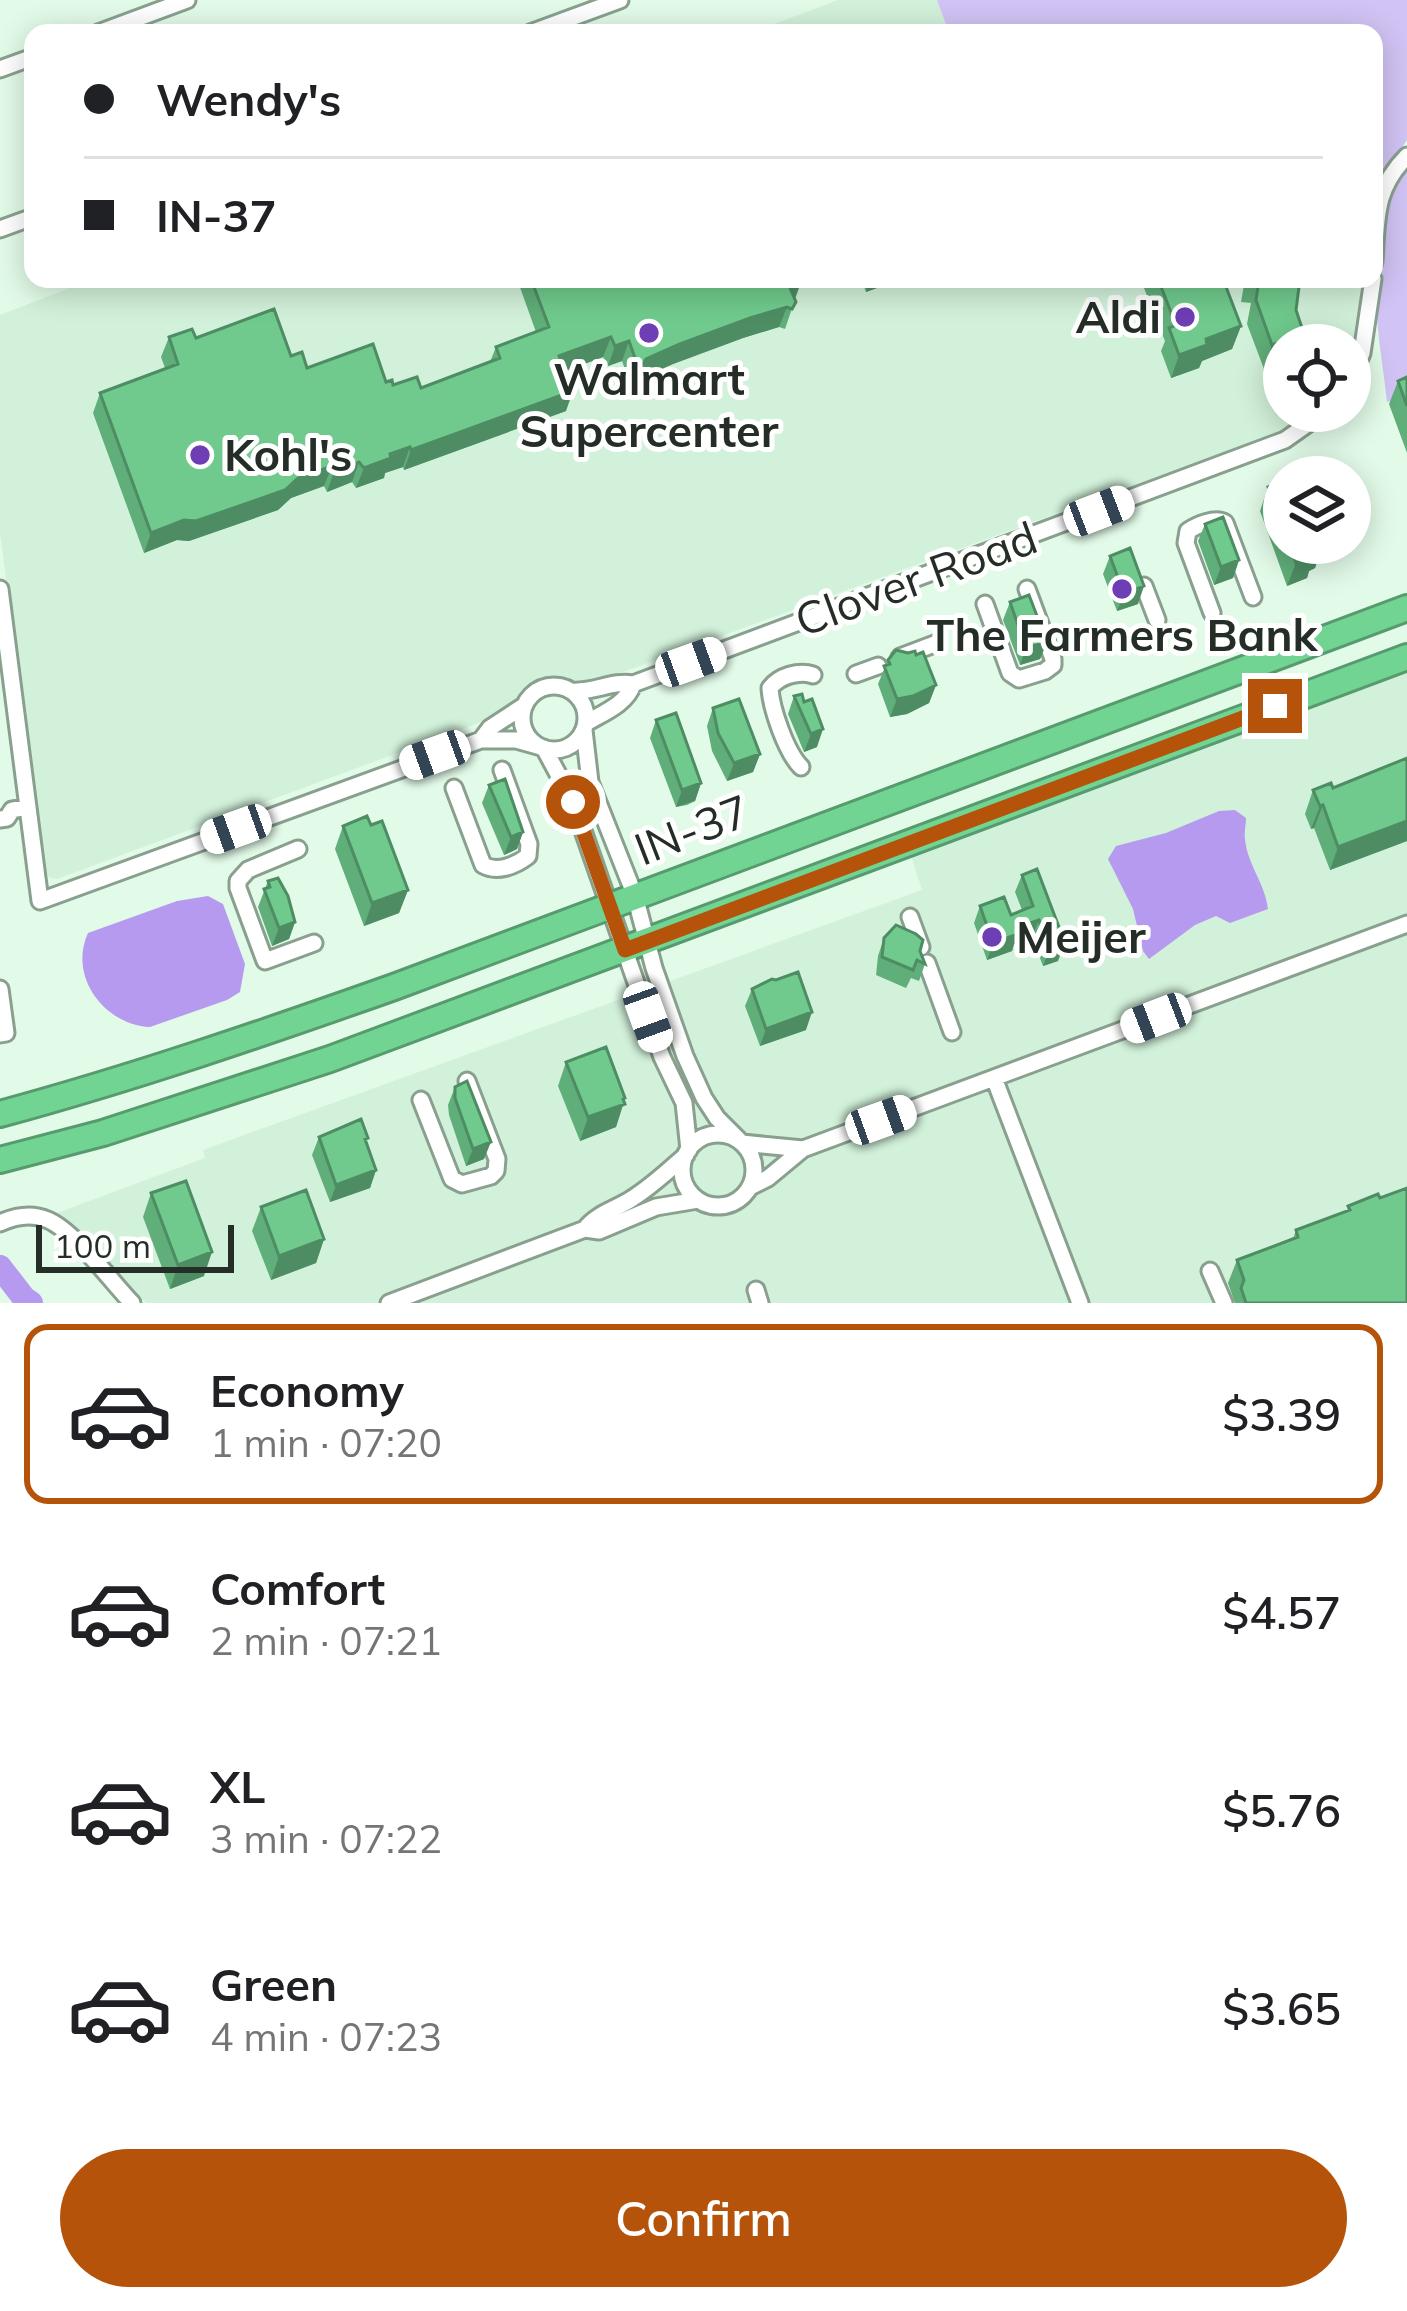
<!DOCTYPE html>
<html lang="en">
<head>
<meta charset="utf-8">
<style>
	body { margin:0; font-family:Mulish,sans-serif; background:#f2f2f2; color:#202124; height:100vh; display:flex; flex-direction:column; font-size:45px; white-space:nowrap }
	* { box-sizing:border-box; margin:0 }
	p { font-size:39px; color:#757577 }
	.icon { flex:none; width:66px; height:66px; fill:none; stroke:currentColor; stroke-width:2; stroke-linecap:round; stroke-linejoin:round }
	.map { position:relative; height:1303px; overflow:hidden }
	.drawer { display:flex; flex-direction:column; background:#fff; flex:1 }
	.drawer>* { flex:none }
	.guide { position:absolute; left:24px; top:24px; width:1359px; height:264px; border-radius:24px; box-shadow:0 6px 30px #0003; display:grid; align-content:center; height:264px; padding:0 60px; background:#fff }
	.tools { position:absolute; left:1263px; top:324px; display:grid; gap:24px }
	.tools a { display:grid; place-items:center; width:108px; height:108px; border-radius:50%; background:#fff; box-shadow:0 6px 30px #0003; font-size:60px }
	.scale { position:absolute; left:36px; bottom:30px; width:198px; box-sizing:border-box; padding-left:12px; border:6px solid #242e27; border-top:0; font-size:33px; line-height:42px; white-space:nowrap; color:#242e27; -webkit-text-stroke:9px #fff; paint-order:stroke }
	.end { position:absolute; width:54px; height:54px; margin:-27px; border:15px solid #b45309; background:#fff; box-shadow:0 0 0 6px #fff }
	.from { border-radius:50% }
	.car { position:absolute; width:36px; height:72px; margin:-36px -18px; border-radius:15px; box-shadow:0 0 9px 3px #0007; background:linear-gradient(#fff 24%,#345 0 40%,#fff 0 76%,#345 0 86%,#fff 0) }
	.guide b { display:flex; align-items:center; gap:42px; height:114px; font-size:45px }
	.guide b+b { border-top:3px solid #e0e0e0 }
	.guide i { width:30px; height:30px; background:#202124 }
	ul { padding:21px 0 0; list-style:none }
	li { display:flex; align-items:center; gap:36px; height:180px; margin:0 24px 18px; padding:0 36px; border:6px solid transparent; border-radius:24px }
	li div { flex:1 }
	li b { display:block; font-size:45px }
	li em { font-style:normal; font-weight:600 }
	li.active { border-color:#b45309 }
	li>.icon { width:108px; height:108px; stroke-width:1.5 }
	.button { display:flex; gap:24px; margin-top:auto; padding:24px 60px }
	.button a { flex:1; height:138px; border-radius:72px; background:#b45309; color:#fff; font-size:48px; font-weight:600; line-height:138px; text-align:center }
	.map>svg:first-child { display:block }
</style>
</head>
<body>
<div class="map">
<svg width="1407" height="1303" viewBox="0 0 1407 1303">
	<rect width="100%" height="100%" fill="#e2fae8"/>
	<!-- built -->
	<path fill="#d2f1da" d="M838,0H937L949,33H750Z
		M93,279H1037L1040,285L1057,279H1362L1358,338L1350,362V345H1284V411H1315L1293,427L601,680L584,682L573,680L527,691L484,721L57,879L50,878L44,870L0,533V315Z
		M1407,666V1303H146L97,1250L57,1213L205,1158L203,1150L922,890L910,852Z"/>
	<!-- green -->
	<path fill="#d1c3f4" d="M937,0H1407V140L1378,181L1374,177V33H949Z
		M1407,165V395L1387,402C1384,374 1379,346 1377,318C1375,281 1381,191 1407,165Z"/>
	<!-- water -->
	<path fill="#b59aef" d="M1235,810L1246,818C1246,825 1244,832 1245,839C1247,864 1265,883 1268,909L1230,923L1216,916L1195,925L1149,959L1143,951L1133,909L1108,859L1116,846L1166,833L1219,811Z
		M208,896L223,904L245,964L240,992L227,1000L150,1027C104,1025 68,976 88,933L177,901Z"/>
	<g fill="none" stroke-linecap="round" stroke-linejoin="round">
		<!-- river -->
		<path stroke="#b59aef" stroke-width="24" d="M0,1267L24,1298L31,1303"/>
		<!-- minor casing -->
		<g stroke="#89a08f" stroke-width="21">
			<path id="minor" d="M98,33L187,0
				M530,33L620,0
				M0,69L33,57
				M0,229L33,217
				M1374,262C1377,219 1374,189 1407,156
				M1350,383L1362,353L1373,279
				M1144,586L1157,620
				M0,589L40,901L481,740H516L541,747
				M985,604L1010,673L1019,679L1045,671L1053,665V659L1027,589
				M1212,613L1186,543L1188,531C1197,525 1215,517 1225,523L1253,597
				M900,657L937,643
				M856,674L878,666
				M522 718a32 32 0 1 1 64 0a32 32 0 1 1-64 0Z
				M571,691C593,693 613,680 633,684L1285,440L1326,411
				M586,723C603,713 627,704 633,684
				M584,730L590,782L635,896L654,968L685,1056L704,1098L717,1118L739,1140
				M481,740L490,728L525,705
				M544,748L573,802L662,1057L684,1103L689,1150
				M801,767C786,752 771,708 770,688C779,676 799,670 813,675
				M454,788L483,865C497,873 515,866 528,856L529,844L502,770
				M0,819L7,818L12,810L28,807
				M298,849L248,870L238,881V888L265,961L314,943
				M910,917L921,947
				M927,963L952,1032
				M0,989L6,1033L0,1034
				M994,1078L1080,1303
				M421,1100L452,1179L462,1184L491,1176L496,1171L497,1159L467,1081
				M682 1170a36 36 0 1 1 72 0a36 36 0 1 1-72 0Z
				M742,1143L803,1149
				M750,1187L768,1178L803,1149L1407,924
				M0,1223C15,1216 32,1213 48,1220C74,1231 111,1281 132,1303
				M585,1229C597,1213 617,1209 633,1198C652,1186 669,1170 686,1155
				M1210,1271L1224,1303
				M756,1290L760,1303
				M389,1303L585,1229L599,1231L656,1207L698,1200"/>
		</g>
		<!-- highway casing -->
		<g stroke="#569a6d" stroke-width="30">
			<path id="highway" d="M0,1114C133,1078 264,1033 394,987L1407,608
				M0,1160L103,1133L330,1059L1407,657"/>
		</g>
		<!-- minor -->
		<use href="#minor" stroke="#fff" stroke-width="15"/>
		<!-- highway -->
		<use href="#highway" stroke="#71d492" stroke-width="24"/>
	</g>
	<!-- wall -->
	<path fill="#60ae79" d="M517,279H815L800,285L785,329L779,327L743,338L673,364L639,379L636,384L629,381L622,361L608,366L603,357L565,371L566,411L404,470L403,467L385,473L384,478L356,488L352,482L327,492L324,486L291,498L278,510L189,541L177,540L144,553L93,413L100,393L165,368L161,357L169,337L196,338L291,356L307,368L386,382L393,385L421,388L490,362L496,347L536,332Z
		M861,279H901L866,292Z
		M1144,279H1223L1241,326L1232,349L1202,361L1199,368L1171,378L1161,351L1165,341L1142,283Z
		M1245,279H1300L1284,345V361L1264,369L1247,324L1251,303L1241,302Z
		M1407,377V453L1389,404L1398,381Z
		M1284,481V543H1323L1315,568L1309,571L1307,578L1287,586L1260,511L1268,487Z
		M1205,524L1239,560L1233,578L1214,585L1198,541Z
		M1110,556L1138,604L1117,611L1103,574Z
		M1010,602L1047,642L1040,659L1020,665L1003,620Z
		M888,660L936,685L929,703L907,714L890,717L878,684Z
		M794,696L817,747L804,752L788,714Z
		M713,708L760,754L753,772L727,781L712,751L707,726Z
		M656,720L701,783L695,801L687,805L676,807L650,738Z
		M1407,758V841L1330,870L1314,828L1311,829L1305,814L1313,790L1333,788Z
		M489,785L523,832L517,849L504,855L482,803Z
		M371,825L408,890L399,913L364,926L335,849L343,826Z
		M1022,875L1058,961L1043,966L1032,937L1014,944L1012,951L987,960L974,923L980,906L1011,915L1022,910L1015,892Z
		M268,881L295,922L289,939L272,946L258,907Z
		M884,938L920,951L925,964L919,981L911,978L906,988L876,975L878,956Z
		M776,980L806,1030L760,1046L745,1006L752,989Z
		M566,1062L624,1102L616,1127L580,1141L558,1086Z
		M455,1087L484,1159L466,1166L449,1115L448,1105Z
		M319,1137L366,1142L376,1170L370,1188L330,1202L312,1155Z
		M151,1193L204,1276L170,1289L143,1217Z
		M1380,1198L1407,1303H1235L1228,1283L1237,1260L1293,1239L1296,1230L1347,1211L1348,1206Z
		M261,1207L324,1239L316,1263L271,1280L252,1231Z"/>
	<!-- shaded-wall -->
	<path fill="#4e8d63" d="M795,279H815L800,285L795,297L781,303L788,283Z
		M870,279H901L866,292Z
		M787,307L779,327L743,338L673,364L639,379L636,384L646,359L750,318Z
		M1241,326L1232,349L1202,361L1199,368L1171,378L1179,355L1206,339Z
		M1304,334L1299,345H1284V361L1264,369L1272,345Z
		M611,337L603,357L552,376L559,356Z
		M629,341L622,361L608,366L615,346Z
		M573,391L566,411L404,470L411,450Z
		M410,447L403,467L385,473L384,478L356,488L364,468Z
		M359,462L352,482L327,492L334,472Z
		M332,466L324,486L291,498L278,510L189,541L177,540L144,553L151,533Z
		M1323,545L1315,568L1309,571L1307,578L1287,586L1296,563L1313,549Z
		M1239,560L1233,578L1214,585L1221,567Z
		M1144,586L1138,604L1117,611L1124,594Z
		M1047,642L1040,659L1020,665L1026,648Z
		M936,685L929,703L907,714L890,717L897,699Z
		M823,729L817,747L804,752L811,734Z
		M760,754L753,772L727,781L734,763Z
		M701,783L695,801L676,807L682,790Z
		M1323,805L1314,828L1311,829L1320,806Z
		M1407,821V841L1330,870L1338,847Z
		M523,832L517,849L504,855L511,837Z
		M408,890L399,913L364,926L372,903Z
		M1039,920L1032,937L1014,944L1012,951L987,960L993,943L1016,928Z
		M295,922L289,939L272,946L279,928Z
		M1065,943L1058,961L1043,966L1050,949Z
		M812,1012L806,1030L760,1046L766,1029Z
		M625,1098L616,1127L580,1141L588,1117Z
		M491,1142L484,1159L466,1166L473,1149Z
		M376,1170L370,1188L330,1202L336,1185Z
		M324,1239L316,1263L271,1280L279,1256Z
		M212,1252L204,1276L170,1289L178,1265Z"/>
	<!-- building -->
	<path fill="#70ca8d" stroke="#4e8d63" stroke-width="3" d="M531,279H799L788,283L796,302L792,309L787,307L750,318L680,344L646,359L643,364L636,361L629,341L615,346L611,337L559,356L573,391L411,450L410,447L390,454L391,458L364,468L359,462L334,472L332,466L298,478L285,490L196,521L184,520L151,533L100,393L178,364L169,337L192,329L196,338L274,309L291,356L302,352L307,368L373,344L386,382L392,380L393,385L417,377L421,388L500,358L496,347L549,327Z
		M1158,279H1223L1241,326L1206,339L1207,345L1179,355L1169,328L1176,325Z
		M1255,279H1300L1296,310L1304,334L1272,345L1256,300L1259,280Z
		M1407,377V406L1398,381Z
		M1284,481V531L1268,487Z
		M1223,517L1239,560L1221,567L1205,524Z
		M1289,543H1323V545L1313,549L1315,555L1296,563Z
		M1130,548L1144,586L1124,594L1110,556Z
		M1029,595L1047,642L1026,648L1010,602Z
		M896,650L908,653L915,651L916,655L923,652L936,685L913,696L897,699L884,666L890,664L888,660Z
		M802,694L804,702L812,699L823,729L811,734L794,696Z
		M739,699L760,754L734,763L718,733L713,708Z
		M676,713L701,783L682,790L656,720Z
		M1407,758V821L1338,847L1323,805L1320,806L1313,790L1331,783L1333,788Z
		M505,779L523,832L511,837L489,785Z
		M367,816L371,825L382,821L408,890L372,903L343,826Z
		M1037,869L1065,943L1050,949L1039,920L1016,928L1018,934L993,943L980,906L1004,897L1011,915L1033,906L1022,875Z
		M278,878L288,896L295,922L279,928L264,889L270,887L268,881Z
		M896,925L916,934L923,940L920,951L925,964L917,960L913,970L882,957L884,938Z
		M798,972L812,1012L766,1029L752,989L772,979L776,980Z
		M606,1047L625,1098L623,1099L625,1104L588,1117L566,1062Z
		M467,1081L491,1142L473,1149L455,1098V1087Z
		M361,1119L368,1138L365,1139L376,1170L336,1185L319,1137Z
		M186,1181L212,1252L178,1265L151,1193Z
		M1407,1188V1303H1246L1241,1288L1244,1280L1237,1260L1298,1237L1296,1230L1350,1210L1348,1206L1378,1194L1380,1198Z
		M306,1190L324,1239L279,1256L261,1207Z"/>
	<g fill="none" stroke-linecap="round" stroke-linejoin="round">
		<!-- route -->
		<path stroke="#b45309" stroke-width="15" d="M573,802L625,950L1275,706"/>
	</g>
	<!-- markers -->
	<g fill="#6e3eb5" stroke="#fff" stroke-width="4.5">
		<circle cx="1185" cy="317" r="12"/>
		<circle cx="649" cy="333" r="12"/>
		<circle cx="200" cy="455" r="12"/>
		<circle cx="1122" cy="589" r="12"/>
		<circle cx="992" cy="937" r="12"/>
	</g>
	<g text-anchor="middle" stroke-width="10" stroke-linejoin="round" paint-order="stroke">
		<!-- poi labels -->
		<g font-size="45" font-weight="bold" fill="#242e27" stroke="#fff">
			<text x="1161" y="333" text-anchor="end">Aldi</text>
			<text x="649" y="395">Walmart<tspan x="649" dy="52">Supercenter</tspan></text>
			<text x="224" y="471" text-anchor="start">Kohl's</text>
			<text x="1122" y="651">The Farmers Bank</text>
			<text x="1016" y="953" text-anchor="start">Meijer</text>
		</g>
		<!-- street labels -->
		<g font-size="45" fill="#242e27" stroke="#fff">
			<text transform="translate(916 579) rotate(-20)" y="16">Clover Road</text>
			<text transform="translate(692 830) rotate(-21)" y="16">IN-37</text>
		</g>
	</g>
</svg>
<div class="tools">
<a><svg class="icon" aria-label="locate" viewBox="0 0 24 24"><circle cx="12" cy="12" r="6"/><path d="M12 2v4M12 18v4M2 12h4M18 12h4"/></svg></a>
<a><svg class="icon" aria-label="layers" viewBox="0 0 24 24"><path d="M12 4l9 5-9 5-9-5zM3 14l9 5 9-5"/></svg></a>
</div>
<div class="scale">100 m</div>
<i class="end from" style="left:573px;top:802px"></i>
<i class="end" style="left:1275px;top:706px"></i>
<i class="car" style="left:1099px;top:511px;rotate:69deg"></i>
<i class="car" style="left:691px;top:662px;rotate:70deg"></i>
<i class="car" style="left:435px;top:755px;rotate:250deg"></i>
<i class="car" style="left:236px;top:829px;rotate:250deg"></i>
<i class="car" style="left:648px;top:1017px;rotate:160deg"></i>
<i class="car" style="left:1156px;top:1018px;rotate:249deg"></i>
<i class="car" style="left:881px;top:1120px;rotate:70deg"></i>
<div class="guide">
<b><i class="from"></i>Wendy's</b>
<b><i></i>IN-37</b>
</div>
</div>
<section class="drawer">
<ul>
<li class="active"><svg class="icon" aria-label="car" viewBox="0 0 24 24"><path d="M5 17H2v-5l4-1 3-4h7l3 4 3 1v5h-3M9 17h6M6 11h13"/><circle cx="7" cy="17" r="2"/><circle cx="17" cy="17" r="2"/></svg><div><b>Economy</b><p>1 min · 07:20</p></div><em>$3.39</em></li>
<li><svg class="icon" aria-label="car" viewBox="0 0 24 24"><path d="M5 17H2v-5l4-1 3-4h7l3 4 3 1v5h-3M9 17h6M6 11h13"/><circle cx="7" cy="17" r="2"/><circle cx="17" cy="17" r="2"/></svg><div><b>Comfort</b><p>2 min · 07:21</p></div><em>$4.57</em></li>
<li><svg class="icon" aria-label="car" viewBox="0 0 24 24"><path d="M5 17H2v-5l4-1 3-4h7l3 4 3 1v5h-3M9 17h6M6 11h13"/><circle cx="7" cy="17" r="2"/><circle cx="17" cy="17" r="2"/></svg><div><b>XL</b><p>3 min · 07:22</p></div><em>$5.76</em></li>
<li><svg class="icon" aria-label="car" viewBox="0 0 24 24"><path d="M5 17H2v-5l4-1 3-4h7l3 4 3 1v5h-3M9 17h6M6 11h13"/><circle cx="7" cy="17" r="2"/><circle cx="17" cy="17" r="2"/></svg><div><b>Green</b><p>4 min · 07:23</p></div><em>$3.65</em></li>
</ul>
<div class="button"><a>Confirm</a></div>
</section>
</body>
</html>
